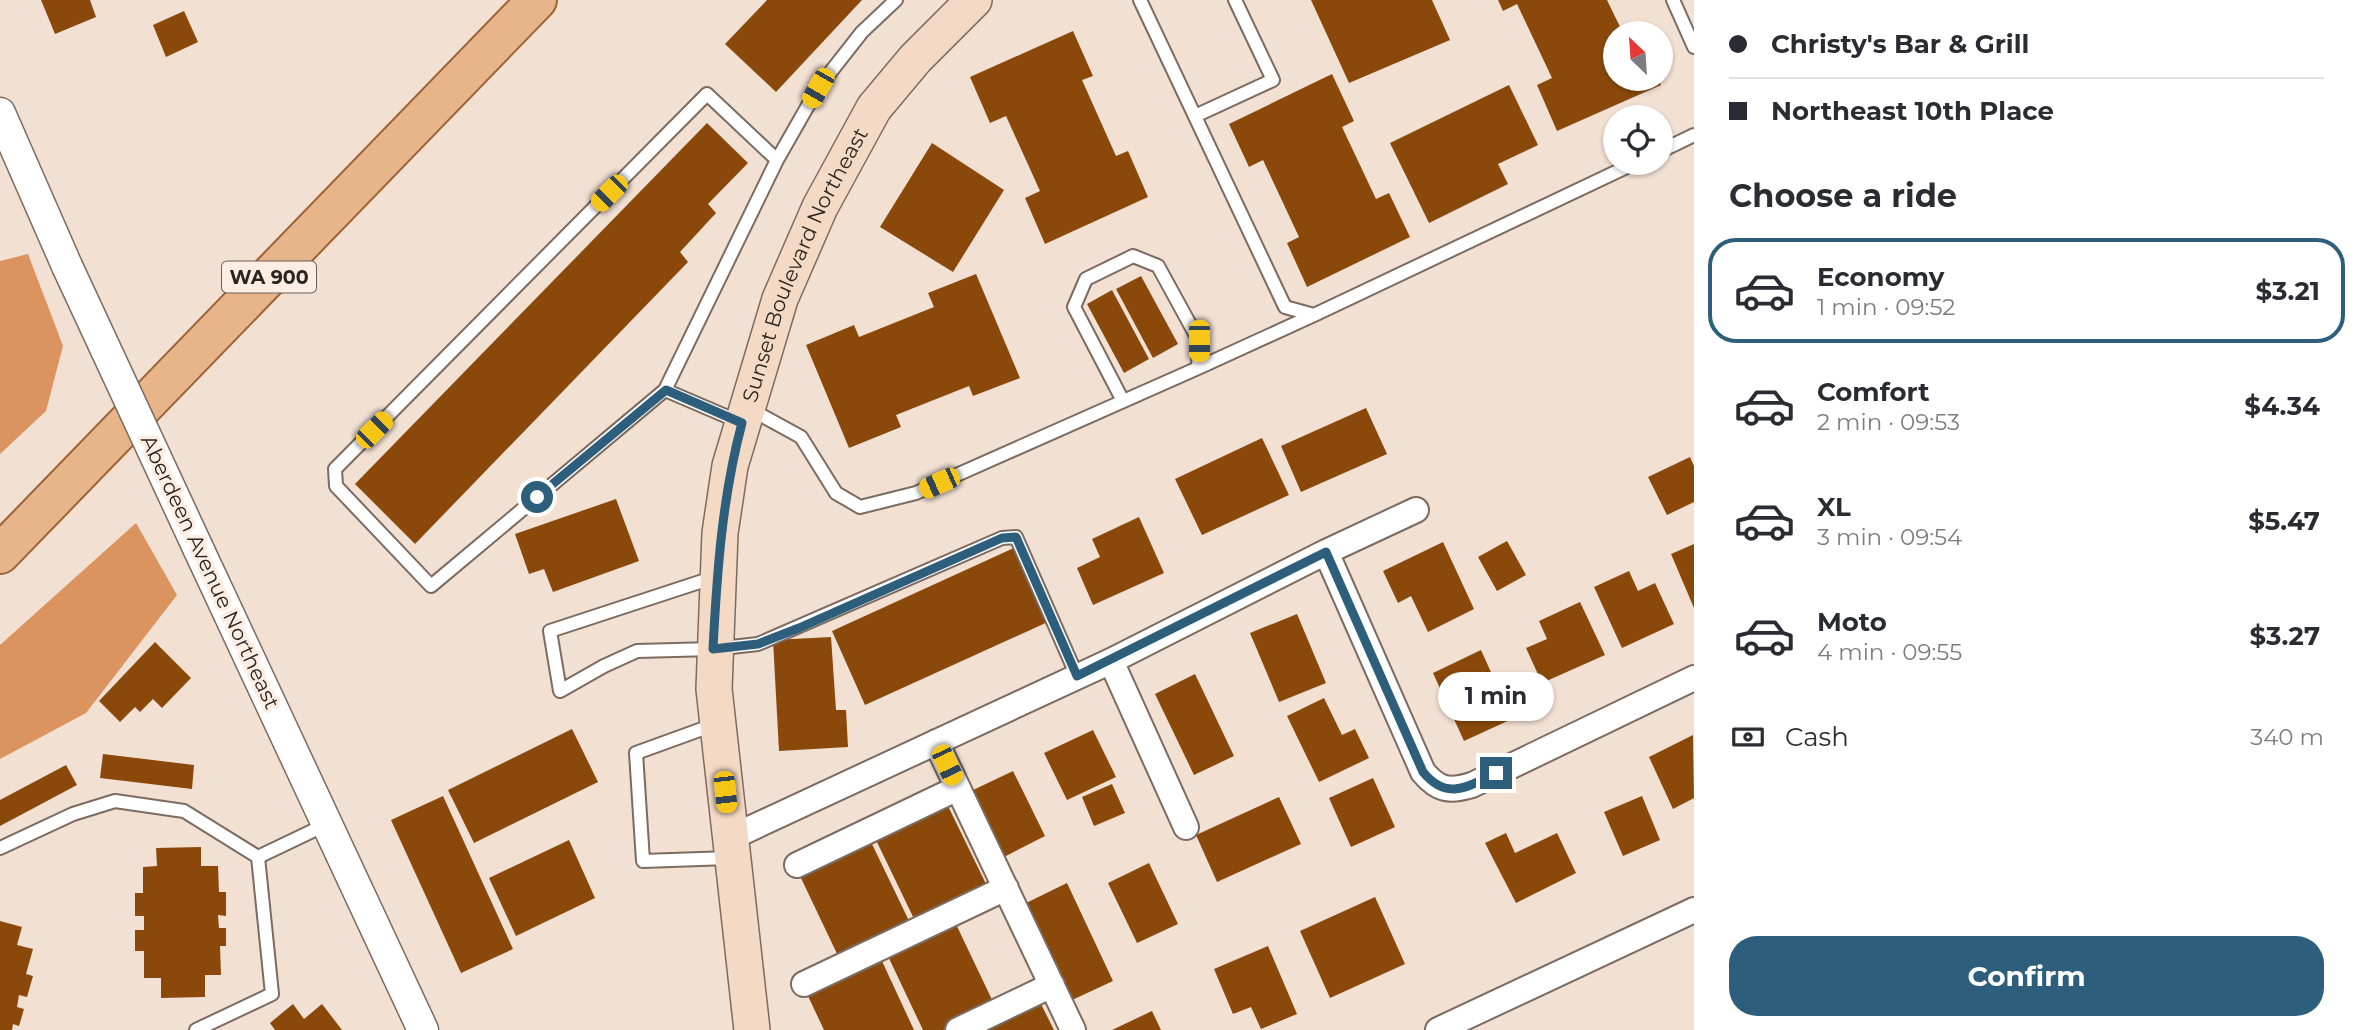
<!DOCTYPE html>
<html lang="en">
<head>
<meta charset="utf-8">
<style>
	body { margin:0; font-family:Montserrat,sans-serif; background:#f2f2f3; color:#2b2b33; height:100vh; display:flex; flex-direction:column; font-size:26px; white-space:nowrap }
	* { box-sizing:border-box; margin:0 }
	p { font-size:23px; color:#7c7c81 }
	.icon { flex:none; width:38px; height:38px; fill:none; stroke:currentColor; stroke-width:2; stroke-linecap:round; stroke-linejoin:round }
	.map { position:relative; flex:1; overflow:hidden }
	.side { display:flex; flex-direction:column; background:#fff; width:665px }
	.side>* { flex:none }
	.top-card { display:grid; align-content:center; height:154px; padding:0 35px; background:#fff }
	.needle { width:46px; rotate:335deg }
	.buttons { position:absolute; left:1603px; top:21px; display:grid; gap:14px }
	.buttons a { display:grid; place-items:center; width:70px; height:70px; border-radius:50%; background:#fff; box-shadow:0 2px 5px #0004; font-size:35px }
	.end { position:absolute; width:32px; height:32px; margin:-16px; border:9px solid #2d5f7c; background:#fff; box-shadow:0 0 0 4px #fff }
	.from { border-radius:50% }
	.bubble { position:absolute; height:49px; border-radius:24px; background:#fff; box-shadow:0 2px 5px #0004; font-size:23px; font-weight:700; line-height:49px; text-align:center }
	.car { position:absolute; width:21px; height:42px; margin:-21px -10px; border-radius:9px; box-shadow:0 0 5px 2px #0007; background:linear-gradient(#f5c518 24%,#345 0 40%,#f5c518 0 76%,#345 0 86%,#f5c518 0) }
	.top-card b { display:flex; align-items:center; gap:24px; height:66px; font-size:26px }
	.top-card b+b { border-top:2px solid #e1e1e2 }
	.top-card i { width:18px; height:18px; background:#2b2b33 }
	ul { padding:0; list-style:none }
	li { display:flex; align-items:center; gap:21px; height:105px; margin:0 14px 10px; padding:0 21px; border:4px solid transparent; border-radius:28px }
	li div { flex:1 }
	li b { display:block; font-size:26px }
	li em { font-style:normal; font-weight:700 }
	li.current { border-color:#2d5f7c }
	li>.icon { width:63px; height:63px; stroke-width:1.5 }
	h2 { padding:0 35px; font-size:32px; line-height:84px }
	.pay { display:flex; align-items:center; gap:18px; height:77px; padding:0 35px; font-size:26px }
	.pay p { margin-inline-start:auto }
	.cta { display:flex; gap:14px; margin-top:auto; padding:14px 35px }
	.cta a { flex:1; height:80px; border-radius:28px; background:#2d5f7c; color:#fff; font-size:28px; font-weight:700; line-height:80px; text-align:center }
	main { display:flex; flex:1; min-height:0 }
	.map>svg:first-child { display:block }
</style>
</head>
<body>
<main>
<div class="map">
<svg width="1694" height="1030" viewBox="0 0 1694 1030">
	<rect width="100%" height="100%" fill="#f2e0d3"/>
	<!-- forest -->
	<path fill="#db945f" d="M28,254L63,346L46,411L0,454V261Z
		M136,523L177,595L86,713L0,759V645Z"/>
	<!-- building -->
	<path fill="#8a490b" d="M41,0H90L96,17L55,34Z
		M767,0H862L776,92L725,44Z
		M1311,0H1432L1450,40L1349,83Z
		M1498,0H1607L1623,33H1615V79H1658L1661,85L1557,131L1537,85L1552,78L1517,4L1503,11Z
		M184,11L198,42L166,57L153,25Z
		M1073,31L1093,76L1082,80L1116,156L1128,151L1148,197L1045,244L1025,198L1040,191L1006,116L990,123L970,77Z
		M1332,74L1354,121L1342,127L1376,199L1389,193L1410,237L1307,287L1287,243L1299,237L1263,160L1249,167L1229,124Z
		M1509,85L1538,145L1498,164L1508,184L1429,223L1390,143Z
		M707,123L748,163L708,204L716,213L680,252L688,262L415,544L355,484Z
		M932,143L1004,190L953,272L880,227Z
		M976,274L1020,378L973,396L969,386L896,415L901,427L849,448L806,345L854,325L859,337L934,307L928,293Z
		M1141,276L1178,344L1153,358L1116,289Z
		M1112,290L1149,359L1124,373L1087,304Z
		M1366,408L1387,454L1301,492L1281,446Z
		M1262,438L1289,495L1202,535L1175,479Z
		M1690,457L1694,466V502L1667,515L1648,477Z
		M616,499L639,561L553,592L544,569L529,574L515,534Z
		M1139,517L1164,573L1093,605L1077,568L1100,557L1092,539Z
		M1507,541L1526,575L1497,591L1478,557Z
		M1443,542L1474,609L1428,632L1411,596L1398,603L1383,571Z
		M1694,544V608L1671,554Z
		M1016,547L1050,621L865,705L832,631Z
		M1629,571L1638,591L1655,583L1674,624L1622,648L1594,587Z
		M1580,602L1605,655L1542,683L1526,648L1547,639L1539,621Z
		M1297,614L1326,683L1279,702L1250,633Z
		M831,637L836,710H846L848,747L779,751L773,640Z
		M155,642L191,678L162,708L153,699L140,712L135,707L120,722L99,701Z
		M1481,650L1512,719L1464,741L1433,673Z
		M1195,674L1234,756L1194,775L1155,694Z
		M1324,698L1342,735L1355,729L1369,758L1319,782L1287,716Z
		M572,729L598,782L474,843L448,790Z
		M1093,730L1116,777L1067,800L1044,753Z
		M1693,735L1694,798L1673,809L1649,757Z
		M103,754L194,765L192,789L100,778Z
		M66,765L77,785L0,826V800Z
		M1013,771L1045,836L1002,858L969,792Z
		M1373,778L1395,827L1351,847L1329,798Z
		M1112,784L1125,813L1094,826L1082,797Z
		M443,796L513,949L461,973L391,820Z
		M1642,796L1660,840L1623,856L1604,812Z
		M1279,797L1301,844L1217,882L1196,835Z
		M948,806L988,888L916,923L876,840Z
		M1506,833L1515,853L1557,833L1576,873L1516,903L1485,843Z
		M569,840L595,898L516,936L489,878Z
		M871,842L912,927L840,960L800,876Z
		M201,847V866H218L219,892H226V916L218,915L219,928H226V946H220L221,975H205V997L161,998V978H144V951H135V930H144V916H135V893H143V867L157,866L156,848Z
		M1149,863L1178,924L1137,943L1108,883Z
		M1067,883L1113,981L1070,1001L1024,904Z
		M1375,897L1405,964L1330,998L1300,931Z
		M954,920L995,1006L943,1030H923L886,952Z
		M0,921L22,927L17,945L33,949L26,974L33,976L27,997L19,995L17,1007L24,1009L19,1026L13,1024L12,1030H0Z
		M1268,946L1297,1014L1261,1029L1251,1007L1233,1014L1214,969Z
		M881,959L914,1030H824L807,994Z
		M1039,1000L1054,1030H976Z
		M293,1004L304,1019L322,1004L342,1030H275L270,1023Z
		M1152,1011L1161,1030H1112Z"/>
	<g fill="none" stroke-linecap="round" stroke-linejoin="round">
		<!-- service casing -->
		<g stroke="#7b6b60" stroke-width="16">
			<path id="service" d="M1140,0L1285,307L1314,315L1635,163
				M1673,0L1694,47
				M1195,116L1273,80L1235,0
				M1661,151L1694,135
				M1198,368L1314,315
				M665,390L777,160L818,88L862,32L896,0
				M750,409L801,437L836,493L860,507L916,493L1198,368L1199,341L1158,266L1133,256L1086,279L1074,307L1123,401
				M742,423L665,390L431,586L336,486L335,469L707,94L777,160
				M715,577L550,631L560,691L604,666L637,651L713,649L758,644L1002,538L1016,537L1077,676
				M716,724L636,753L643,861L729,858
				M0,848L73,814L115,801L184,811L258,857L327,824
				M196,1030L272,994L258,857"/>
		</g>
		<!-- minor casing -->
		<g stroke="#7b6b60" stroke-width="28">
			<path id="minor" d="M1326,552L1416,510
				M1111,661L1186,827
				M936,742L1073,1030
				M730,838L1111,661L1326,552L1423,772C1438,790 1449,792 1472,785L1694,678
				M797,865L958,788
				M804,984L1006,888
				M958,1030L1052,985
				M1438,1030L1694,910"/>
		</g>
		<!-- tertiary casing -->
		<g stroke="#7b6b60" stroke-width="33">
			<path id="tertiary" d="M0,113L67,266
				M198,548L423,1030"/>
		</g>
		<!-- secondary casing -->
		<g stroke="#7b6b60" stroke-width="38">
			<g id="secondary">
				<path id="s1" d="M752,1030L714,689L720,533L730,466L780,299L820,207L874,108L915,59L974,0"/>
			</g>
		</g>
		<!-- primary casing -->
		<g stroke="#9c6234" stroke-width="42">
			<path id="primary" d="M0,554L537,0"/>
		</g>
		<!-- service -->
		<use href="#service" stroke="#fff" stroke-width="12"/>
		<!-- minor -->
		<use href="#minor" stroke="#fff" stroke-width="24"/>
		<!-- tertiary -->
		<use href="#tertiary" stroke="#fff" stroke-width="30"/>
		<!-- secondary -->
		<use href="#secondary" stroke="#f4dac5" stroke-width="35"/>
		<!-- primary -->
		<use href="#primary" stroke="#e8b58b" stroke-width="38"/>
		<!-- tertiary-bridge casing -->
		<g stroke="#7b6b60" stroke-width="33" stroke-linecap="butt">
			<path id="tertiary-bridge" d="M67,266L198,548"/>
		</g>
		<!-- tertiary-bridge -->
		<use href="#tertiary-bridge" stroke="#fff" stroke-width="30"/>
	</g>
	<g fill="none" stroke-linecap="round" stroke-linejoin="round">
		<!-- route -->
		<path stroke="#2d5f7c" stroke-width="9" d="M537,497L666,390L742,423C722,498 717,572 713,649L758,644L799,628L1002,538L1016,537L1077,676L1326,552L1423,772C1447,801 1467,787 1496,773"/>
	</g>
	<g text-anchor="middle" stroke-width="7" stroke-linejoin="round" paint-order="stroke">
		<!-- shield labels -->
		<rect fill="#fdeee4" stroke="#6a615b" stroke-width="2" x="222" y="261.5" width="94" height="31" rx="5"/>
		<g font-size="19" font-weight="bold" fill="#2b2520">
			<text x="269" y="284">WA 900</text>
		</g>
		<!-- street labels -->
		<g font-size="21" fill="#2b2520" stroke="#fdeee4">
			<text dy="7" stroke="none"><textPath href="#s1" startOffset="782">Sunset Boulevard Northeast</textPath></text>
			<text transform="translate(210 572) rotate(65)" y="7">Aberdeen Avenue Northeast</text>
		</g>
	</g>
</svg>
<div class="buttons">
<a><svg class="needle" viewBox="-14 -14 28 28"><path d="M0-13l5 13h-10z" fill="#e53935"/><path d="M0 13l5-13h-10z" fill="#7c7c81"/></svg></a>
<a><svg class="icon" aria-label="locate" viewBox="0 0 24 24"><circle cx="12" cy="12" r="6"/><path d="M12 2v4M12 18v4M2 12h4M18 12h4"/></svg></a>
</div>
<i class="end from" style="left:537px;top:497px"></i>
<i class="end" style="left:1496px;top:773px"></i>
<div class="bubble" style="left:1438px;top:672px;width:116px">1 min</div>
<i class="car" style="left:818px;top:88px;rotate:210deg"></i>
<i class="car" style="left:609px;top:193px;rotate:225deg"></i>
<i class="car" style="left:1199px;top:341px;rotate:180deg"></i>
<i class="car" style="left:374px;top:430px;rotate:45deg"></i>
<i class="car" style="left:939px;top:483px;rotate:246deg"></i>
<i class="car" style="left:947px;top:765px;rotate:155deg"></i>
<i class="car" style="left:725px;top:792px;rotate:174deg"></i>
</div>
<section class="side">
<div class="top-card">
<b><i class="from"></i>Christy's Bar &amp; Grill</b>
<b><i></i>Northeast 10th Place</b>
</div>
<h2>Choose a ride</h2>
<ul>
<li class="current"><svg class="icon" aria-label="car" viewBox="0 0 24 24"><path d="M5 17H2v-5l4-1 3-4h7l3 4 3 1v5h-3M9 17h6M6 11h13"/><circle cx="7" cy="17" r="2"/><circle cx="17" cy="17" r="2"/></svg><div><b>Economy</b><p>1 min · 09:52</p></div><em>$3.21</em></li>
<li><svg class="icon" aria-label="car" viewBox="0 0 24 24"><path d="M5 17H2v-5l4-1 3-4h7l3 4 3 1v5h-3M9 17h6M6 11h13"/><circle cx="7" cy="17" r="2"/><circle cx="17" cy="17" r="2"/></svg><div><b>Comfort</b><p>2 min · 09:53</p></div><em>$4.34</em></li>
<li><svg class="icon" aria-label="car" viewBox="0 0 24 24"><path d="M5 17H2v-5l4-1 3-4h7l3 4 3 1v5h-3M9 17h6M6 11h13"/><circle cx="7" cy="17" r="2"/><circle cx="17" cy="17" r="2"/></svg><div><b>XL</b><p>3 min · 09:54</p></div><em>$5.47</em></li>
<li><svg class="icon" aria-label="car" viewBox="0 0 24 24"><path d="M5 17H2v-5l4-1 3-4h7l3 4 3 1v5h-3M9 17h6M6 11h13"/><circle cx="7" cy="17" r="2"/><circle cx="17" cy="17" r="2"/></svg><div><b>Moto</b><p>4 min · 09:55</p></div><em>$3.27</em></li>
</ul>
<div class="pay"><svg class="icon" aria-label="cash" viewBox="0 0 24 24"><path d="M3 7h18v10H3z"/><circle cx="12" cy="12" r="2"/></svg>Cash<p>340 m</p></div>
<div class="cta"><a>Confirm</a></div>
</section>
</main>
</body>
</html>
